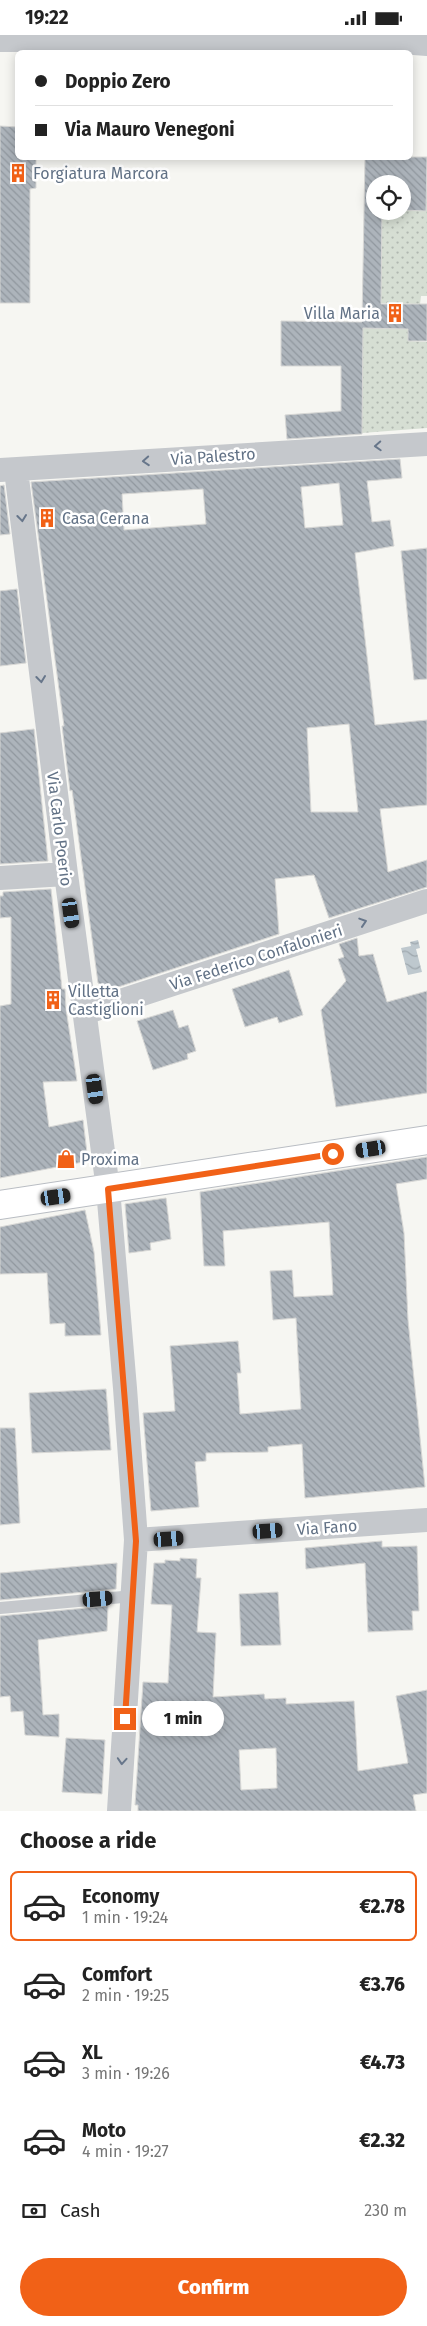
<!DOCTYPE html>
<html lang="en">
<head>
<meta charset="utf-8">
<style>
	body { margin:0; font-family:"Fira Sans",sans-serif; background:#f6f6f6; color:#222; height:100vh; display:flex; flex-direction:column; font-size:19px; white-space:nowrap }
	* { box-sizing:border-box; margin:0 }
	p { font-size:16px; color:#767676 }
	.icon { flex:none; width:28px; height:28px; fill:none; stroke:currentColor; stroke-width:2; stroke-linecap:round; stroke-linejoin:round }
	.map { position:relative; height:1776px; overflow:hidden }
	.details { display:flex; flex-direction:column; background:#fff; flex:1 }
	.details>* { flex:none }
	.banner { position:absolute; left:15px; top:15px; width:398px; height:110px; border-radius:8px; box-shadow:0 2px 12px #0003; display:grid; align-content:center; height:110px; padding:0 20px; background:#fff }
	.controls { position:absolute; left:366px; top:140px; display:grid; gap:10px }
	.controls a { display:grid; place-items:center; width:45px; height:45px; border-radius:50%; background:#fff; box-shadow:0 2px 12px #0003; font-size:25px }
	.end { position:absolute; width:22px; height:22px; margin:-11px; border:6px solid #f16117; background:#fff; box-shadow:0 0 0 2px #fff }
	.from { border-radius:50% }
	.bubble { position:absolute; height:35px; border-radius:18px; background:#fff; box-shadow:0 2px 12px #0003; font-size:16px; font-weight:800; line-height:35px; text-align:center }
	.car { position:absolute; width:15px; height:30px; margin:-15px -8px; border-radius:6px; box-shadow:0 0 4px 1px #0007; background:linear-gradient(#222 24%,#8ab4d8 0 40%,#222 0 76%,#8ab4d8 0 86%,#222 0) }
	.banner b { display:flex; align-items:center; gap:18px; height:48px; font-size:19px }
	.banner b+b { border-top:1px solid #e0e0e0 }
	.banner i { width:12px; height:12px; background:#222 }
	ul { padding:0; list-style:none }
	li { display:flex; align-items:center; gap:15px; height:70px; margin:0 10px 8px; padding:0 10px; border:2px solid transparent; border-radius:8px }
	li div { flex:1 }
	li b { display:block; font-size:19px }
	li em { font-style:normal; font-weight:800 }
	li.selected { border-color:#f16117 }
	li>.icon { width:45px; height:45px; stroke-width:1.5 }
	h2 { padding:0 20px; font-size:22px; line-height:60px }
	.pay { display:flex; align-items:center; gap:12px; height:55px; padding:0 20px; font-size:19px }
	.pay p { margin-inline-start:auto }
	.primary-button { display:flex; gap:10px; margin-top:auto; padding:10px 20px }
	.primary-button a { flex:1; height:58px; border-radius:30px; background:#f16117; color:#fff; font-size:20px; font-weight:800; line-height:58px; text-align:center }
	.status { display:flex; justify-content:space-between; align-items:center; height:35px; padding:0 25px; background:#fff; direction:ltr }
	.status svg { height:14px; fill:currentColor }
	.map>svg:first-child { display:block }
</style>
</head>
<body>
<div class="status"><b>19:22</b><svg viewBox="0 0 49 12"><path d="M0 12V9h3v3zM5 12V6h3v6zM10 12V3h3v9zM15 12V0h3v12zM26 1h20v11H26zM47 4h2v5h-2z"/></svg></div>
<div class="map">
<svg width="427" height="1776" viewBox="0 0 427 1776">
	<defs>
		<pattern id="garden-dots" width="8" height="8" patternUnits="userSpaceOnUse" patternTransform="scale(1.25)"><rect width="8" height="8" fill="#d6ded3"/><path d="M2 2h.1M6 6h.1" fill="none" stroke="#b1b8b1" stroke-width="1.8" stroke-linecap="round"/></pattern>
		<pattern id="water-waves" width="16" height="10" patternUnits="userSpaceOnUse" patternTransform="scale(1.25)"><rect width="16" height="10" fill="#bec8ce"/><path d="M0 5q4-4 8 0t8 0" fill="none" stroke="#9ea7ad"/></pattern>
		<pattern id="building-back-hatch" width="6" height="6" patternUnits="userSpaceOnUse" patternTransform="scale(1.25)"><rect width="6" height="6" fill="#adb4bb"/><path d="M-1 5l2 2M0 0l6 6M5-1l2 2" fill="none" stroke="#90979e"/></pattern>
	</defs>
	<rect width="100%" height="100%" fill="#f6f6f2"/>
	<!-- garden -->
	<path fill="url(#garden-dots)" d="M427,156V261H421L420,269L363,268L381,236L382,176H402Z
		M363,293L408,294V306L427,307V393L362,398Z"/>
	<!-- water -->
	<path fill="url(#water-waves)" d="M418,905L420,913L416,914L422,937L408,940L401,913L411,911L410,907Z"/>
	<!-- building -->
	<path fill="url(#building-back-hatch)" stroke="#d7d7d5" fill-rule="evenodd" d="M0,91L18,92V122H36V153L30,154V268H0Z
		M365,122H427L426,176L402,175V149H375V176H382L381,269H427V306H408V294L363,293L362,399L287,404L285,380L341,376V331H281V286L362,287Z
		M400,424L402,443L367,446L372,487L390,485L394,511L355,518L375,690L427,685V770L380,774L388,837L427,825V852L329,883L314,840L275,844L279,899L109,955L98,948L72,755L70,756L62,691H64L31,447ZM339,448L343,490L305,493L301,452ZM203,454L206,489L124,495L122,459ZM349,689L358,777H311L307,693Z
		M4,450L10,499L0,500V451Z
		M427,513V644L414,645L401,516Z
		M17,554L26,628L0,631V556Z
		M34,694L48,826L0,829V698Z
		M51,854L62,954H65L66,974L77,1046L43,1047L49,1092L83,1085L88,1126L0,1143V971L11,969V882L0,883V861H3V857Z
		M357,903L359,921L373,919L387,967L427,956V1058L336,1072L321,975L346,946L338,924L344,922L339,909Z
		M289,935L303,980L279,988L277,982L245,992L232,954Z
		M173,975L179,993L188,990L196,1016L187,1019L188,1024L153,1035L137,986Z
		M427,1122V1144L396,1149L404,1198L408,1285L425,1452L305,1463L302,1409L268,1412V1417L206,1418V1426L195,1427L199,1472L151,1476L143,1378L175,1376L170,1311L238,1306L241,1338H237L240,1379L301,1374L296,1283L273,1285L270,1236L292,1235L294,1262L333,1260L329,1187L223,1196L225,1231H204L200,1157Z
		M166,1163L171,1204L150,1208L151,1215L129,1218L125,1169Z
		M85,1175L94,1217L101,1300L65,1301V1288L50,1289L47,1238L0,1239V1192Z
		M106,1354L111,1415L32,1418L29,1358Z
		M0,1393H15L20,1488L0,1490Z
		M382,1506V1512L417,1511L419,1576H412L413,1595L368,1597L365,1528L306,1534L305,1513Z
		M180,1523L197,1524L196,1543H201L197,1597L216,1598L213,1662L264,1659L265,1664L286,1663V1669L354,1666L358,1736L408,1728L396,1661L427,1655V1758L413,1760L416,1776H138V1770H135L143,1647L168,1648L172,1570L151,1569L154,1528H165V1525L180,1526ZM276,1713L277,1753L241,1755L239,1715Z
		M117,1528L116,1554L0,1565V1538Z
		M278,1557L281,1610L241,1611L239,1559Z
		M108,1571L107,1596L38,1605L43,1680L59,1679V1702L25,1700L23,1676L11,1677L10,1661L0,1662V1581Z
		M66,1703L105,1705L102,1759L62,1757Z"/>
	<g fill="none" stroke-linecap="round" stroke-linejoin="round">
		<!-- secondary casing -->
		<g stroke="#b9bdc3" stroke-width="30">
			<path id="secondary" d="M0,1170L427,1105"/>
		</g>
		<!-- lane -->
		<path stroke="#c5c8cc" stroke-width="12" d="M0,1573L134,1561"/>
		<!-- street -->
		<path stroke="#c5c8cc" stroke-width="24" d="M0,5L363,4L427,9
			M0,435L427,409
			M16,435L66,839L108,1154L125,1353L136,1505L119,1776
			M0,843L66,839
			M84,978L427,866
			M136,1505L427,1485"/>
		<!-- secondary -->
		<use href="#secondary" stroke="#fff" stroke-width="28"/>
	</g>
	<!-- one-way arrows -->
	<defs><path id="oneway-chevron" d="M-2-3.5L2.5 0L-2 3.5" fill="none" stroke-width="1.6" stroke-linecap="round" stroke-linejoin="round" transform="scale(1.25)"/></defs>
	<g stroke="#67768a">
		<use href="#oneway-chevron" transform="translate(378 411) rotate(177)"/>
		<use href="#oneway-chevron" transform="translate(146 426) rotate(176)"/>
		<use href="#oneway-chevron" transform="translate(22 483) rotate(83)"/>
		<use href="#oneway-chevron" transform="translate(41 644) rotate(83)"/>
		<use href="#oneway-chevron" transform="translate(363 887) rotate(-18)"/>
		<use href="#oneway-chevron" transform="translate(122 1726) rotate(94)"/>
	</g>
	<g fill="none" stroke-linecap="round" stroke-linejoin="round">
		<!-- route -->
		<path stroke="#f16117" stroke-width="6" d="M125,1684L136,1506L108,1154L333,1119"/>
	</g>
	<!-- icons -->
	<defs>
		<g id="building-bare" transform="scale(1.5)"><path d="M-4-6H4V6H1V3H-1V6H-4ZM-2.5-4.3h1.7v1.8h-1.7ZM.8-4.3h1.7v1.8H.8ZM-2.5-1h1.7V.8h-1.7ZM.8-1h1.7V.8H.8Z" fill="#f16117" stroke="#fff" stroke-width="2.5" paint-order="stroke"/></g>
		<g id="shop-bare" transform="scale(1.5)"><path d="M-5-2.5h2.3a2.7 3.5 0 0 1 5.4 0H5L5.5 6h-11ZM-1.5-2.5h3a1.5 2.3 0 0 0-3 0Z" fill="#f16117" stroke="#fff" stroke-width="2.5" paint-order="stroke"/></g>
	</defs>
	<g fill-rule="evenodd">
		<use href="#building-bare" x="18" y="138"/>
		<use href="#building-bare" x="395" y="278"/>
		<use href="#building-bare" x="47" y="483"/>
		<use href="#building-bare" x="53" y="965"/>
		<use href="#shop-bare" x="66" y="1124"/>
	</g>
	<g text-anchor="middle" stroke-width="5" stroke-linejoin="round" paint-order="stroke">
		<!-- poi labels -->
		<g font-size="16" fill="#627286" stroke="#fff" text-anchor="start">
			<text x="33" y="144">Forgiatura Marcora</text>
			<text x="380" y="284" text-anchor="end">Villa Maria</text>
			<text x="62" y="489">Casa Cerana</text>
			<text x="68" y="962">Villetta<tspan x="68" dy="18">Castiglioni</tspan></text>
			<text x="81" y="1130">Proxima</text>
		</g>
		<!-- street labels -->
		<g font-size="16" fill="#627286" stroke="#fff">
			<text transform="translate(213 421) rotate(-4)" y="6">Via Palestro</text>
			<text transform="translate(60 794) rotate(83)" y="6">Via Carlo Poerio</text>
			<text transform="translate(256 922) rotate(-18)" y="6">Via Federico Confalonieri</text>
			<text transform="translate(327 1492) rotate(-4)" y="6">Via Fano</text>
		</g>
	</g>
</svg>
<div class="controls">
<a><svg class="icon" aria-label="locate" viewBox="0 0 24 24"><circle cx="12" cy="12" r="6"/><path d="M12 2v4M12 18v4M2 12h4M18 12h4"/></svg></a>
</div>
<i class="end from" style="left:333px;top:1119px"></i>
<i class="end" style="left:125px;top:1684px"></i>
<div class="bubble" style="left:142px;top:1666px;width:82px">1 min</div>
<i class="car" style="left:71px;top:878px;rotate:172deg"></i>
<i class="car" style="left:95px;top:1054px;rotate:172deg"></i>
<i class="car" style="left:371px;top:1114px;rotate:261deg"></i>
<i class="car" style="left:56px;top:1162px;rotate:82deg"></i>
<i class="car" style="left:268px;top:1496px;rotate:86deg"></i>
<i class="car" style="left:169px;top:1504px;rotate:86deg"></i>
<i class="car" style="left:98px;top:1564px;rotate:85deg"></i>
<div class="banner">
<b><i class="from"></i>Doppio Zero</b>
<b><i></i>Via Mauro Venegoni</b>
</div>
</div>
<section class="details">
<h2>Choose a ride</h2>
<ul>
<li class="selected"><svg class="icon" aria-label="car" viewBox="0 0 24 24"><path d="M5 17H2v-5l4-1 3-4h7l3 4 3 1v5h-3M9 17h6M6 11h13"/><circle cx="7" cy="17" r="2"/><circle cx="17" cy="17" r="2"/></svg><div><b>Economy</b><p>1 min · 19:24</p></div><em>€2.78</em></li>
<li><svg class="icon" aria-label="car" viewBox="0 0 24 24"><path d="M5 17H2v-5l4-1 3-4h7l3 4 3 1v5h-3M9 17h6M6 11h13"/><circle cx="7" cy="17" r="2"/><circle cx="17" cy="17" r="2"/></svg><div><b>Comfort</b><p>2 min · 19:25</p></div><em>€3.76</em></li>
<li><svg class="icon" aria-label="car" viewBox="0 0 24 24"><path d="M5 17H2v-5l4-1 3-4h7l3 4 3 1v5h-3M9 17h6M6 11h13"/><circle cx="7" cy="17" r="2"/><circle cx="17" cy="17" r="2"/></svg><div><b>XL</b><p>3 min · 19:26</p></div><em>€4.73</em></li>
<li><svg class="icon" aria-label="car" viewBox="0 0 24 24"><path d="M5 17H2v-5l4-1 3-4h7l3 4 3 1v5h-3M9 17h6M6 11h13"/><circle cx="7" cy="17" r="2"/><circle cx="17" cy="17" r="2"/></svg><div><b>Moto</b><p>4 min · 19:27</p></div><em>€2.32</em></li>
</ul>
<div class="pay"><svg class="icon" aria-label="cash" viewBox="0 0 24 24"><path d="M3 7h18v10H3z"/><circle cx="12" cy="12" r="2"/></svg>Cash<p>230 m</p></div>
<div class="primary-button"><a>Confirm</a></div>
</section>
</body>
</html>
